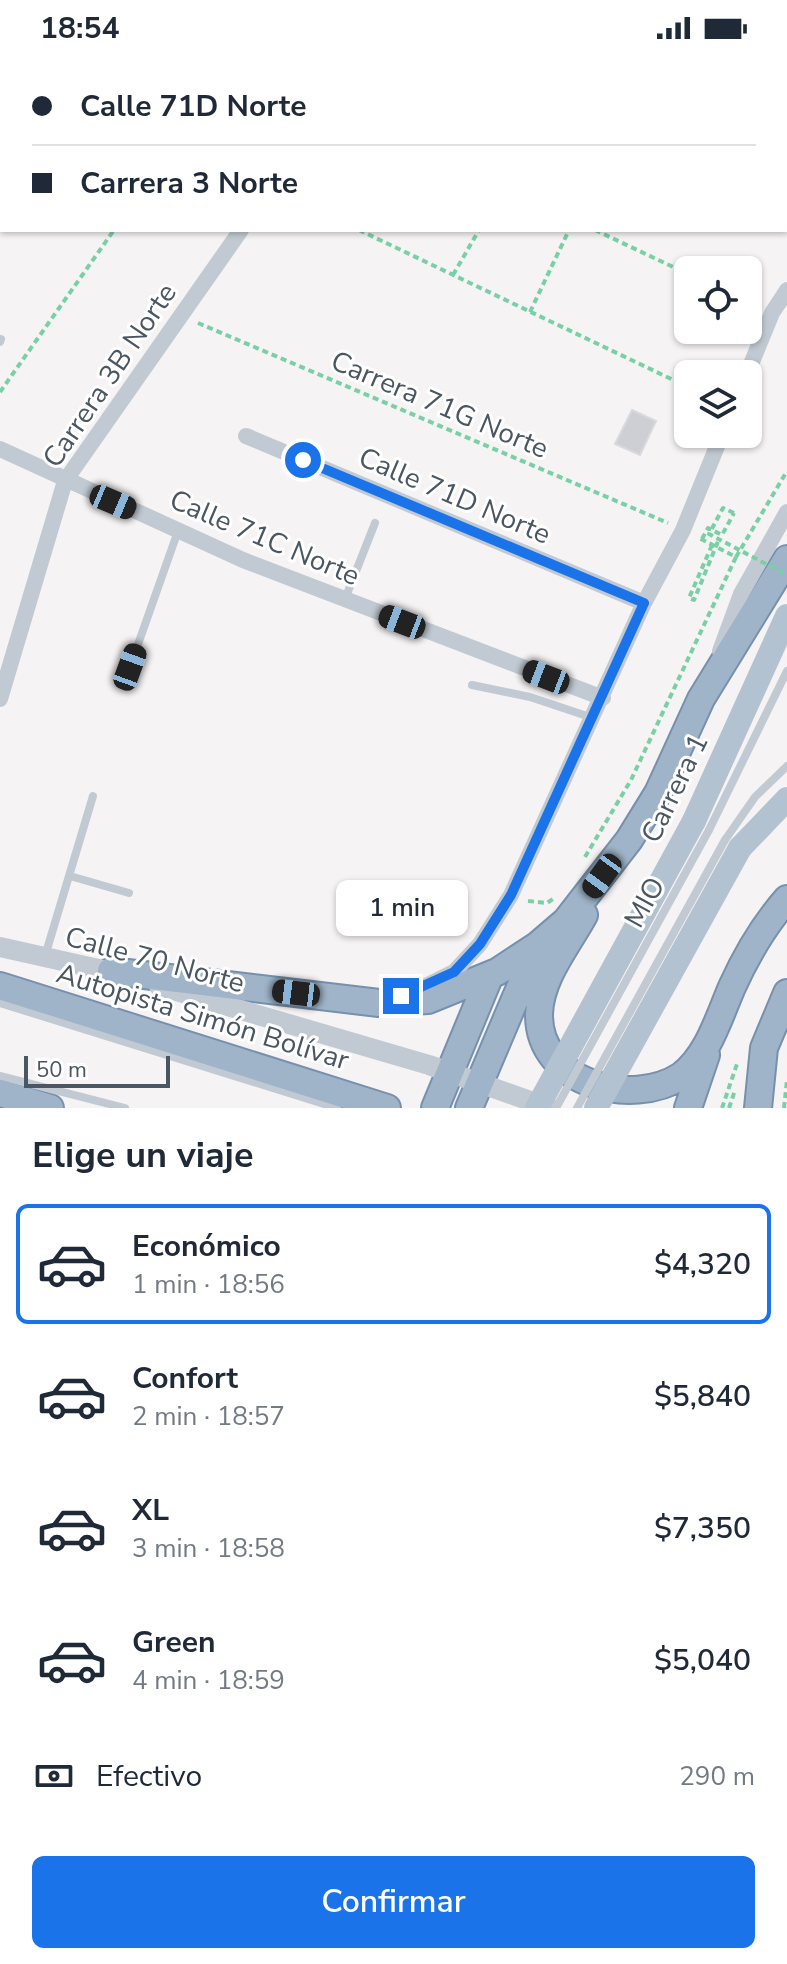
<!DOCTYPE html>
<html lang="es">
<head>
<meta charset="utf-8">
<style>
	body { margin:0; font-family:"Nunito Sans",sans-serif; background:#f6f6f7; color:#1f2937; height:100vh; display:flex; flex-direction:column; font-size:30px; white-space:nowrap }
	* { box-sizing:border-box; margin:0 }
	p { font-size:26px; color:#747a83 }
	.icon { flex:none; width:44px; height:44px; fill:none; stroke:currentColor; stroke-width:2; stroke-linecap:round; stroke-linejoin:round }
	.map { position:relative; height:1052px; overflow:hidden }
	.drawer { display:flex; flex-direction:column; background:#fff; flex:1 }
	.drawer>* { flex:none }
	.top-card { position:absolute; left:0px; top:0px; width:788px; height:176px; box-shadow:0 2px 6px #0004; display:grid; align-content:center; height:176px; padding:0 32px; background:#fff }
	.fabs { position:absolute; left:674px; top:200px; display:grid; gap:16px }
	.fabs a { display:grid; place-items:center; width:88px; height:88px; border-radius:12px; background:#fff; box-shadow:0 2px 6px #0004; font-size:40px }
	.scale { position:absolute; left:24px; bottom:20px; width:146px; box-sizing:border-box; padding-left:8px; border:4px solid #4a5661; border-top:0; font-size:22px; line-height:28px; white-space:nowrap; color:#4a5661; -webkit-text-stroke:6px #fff; paint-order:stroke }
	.end { position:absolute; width:36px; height:36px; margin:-18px; border:10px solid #1a73e8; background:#fff; box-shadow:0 0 0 4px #fff }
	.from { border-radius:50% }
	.bubble { position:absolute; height:56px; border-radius:12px; background:#fff; box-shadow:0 2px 6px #0004; font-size:26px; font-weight:600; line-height:56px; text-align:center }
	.car { position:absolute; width:24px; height:48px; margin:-24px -12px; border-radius:10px; box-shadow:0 0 6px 2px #0007; background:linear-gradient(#222 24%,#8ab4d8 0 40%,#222 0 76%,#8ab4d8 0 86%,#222 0) }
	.top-card b { display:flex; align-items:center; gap:28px; height:76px; font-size:30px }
	.top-card b+b { border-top:2px solid #e0e1e3 }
	.top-card i { width:20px; height:20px; background:#1f2937 }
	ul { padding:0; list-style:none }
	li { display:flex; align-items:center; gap:24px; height:120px; margin:0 16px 12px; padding:0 16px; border:4px solid transparent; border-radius:12px }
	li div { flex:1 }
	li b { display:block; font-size:30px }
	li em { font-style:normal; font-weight:600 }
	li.current { border-color:#1a73e8 }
	li>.icon { width:72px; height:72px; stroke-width:1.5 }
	h2 { padding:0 32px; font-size:36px; line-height:96px }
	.pay { display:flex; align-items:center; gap:20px; height:88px; padding:0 32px; font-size:30px }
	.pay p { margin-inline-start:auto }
	.primary-button { display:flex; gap:16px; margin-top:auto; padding:16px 32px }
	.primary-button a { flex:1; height:92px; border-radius:12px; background:#1a73e8; color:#fff; font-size:32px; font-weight:600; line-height:92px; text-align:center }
	.status { display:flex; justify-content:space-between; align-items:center; height:56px; padding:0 40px; background:#fff; direction:ltr }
	.status svg { height:22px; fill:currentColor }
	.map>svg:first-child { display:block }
</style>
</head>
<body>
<div class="status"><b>18:54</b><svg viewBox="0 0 49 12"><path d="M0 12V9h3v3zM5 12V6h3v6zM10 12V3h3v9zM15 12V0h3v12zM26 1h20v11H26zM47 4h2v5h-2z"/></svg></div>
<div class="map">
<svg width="787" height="1052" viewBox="0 0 787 1052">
	<rect width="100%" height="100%" fill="#f5f3f3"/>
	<!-- building -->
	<path fill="#cdcfd5" stroke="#d7d9de" stroke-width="2" d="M632,354L656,365L640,399L615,388Z"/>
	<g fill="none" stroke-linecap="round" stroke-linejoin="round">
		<!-- trunk casing -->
		<g stroke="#7690ad" stroke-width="30">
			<path id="trunk" d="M584,859C567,890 540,922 539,958C538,1028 632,1052 681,1020C708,1000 719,961 732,931C746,900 764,869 787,843
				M111,915L379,947L428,944L497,916L538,889L566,865L629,784L658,737L701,643L787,503
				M0,930L387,1052
				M0,1037L50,1052
				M435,1052L490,919
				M469,1052L538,889
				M688,1052L706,999
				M758,1052L764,992L787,937"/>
		</g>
		<!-- path -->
		<path stroke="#7ad0a6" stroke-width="4" stroke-dasharray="6 4" stroke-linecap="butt" d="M84,2L85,0
			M236,2L237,0
			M659,2L660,0
			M0,128L2,125
			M359,174L688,331
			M595,174L688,218
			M453,219L479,174
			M530,256L569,174
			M198,267L668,467
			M0,336L114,174
			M702,483L708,472L722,479L734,457
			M736,501L787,415
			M585,801L631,724L736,501L697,481
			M528,845L547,847L553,843
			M722,1052L738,1005
			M729,1052L735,1034
			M784,1052L787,1024"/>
		<!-- service -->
		<path stroke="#c1cad2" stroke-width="8" d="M0,286L1,283
			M345,543L375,467
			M130,611L178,475
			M472,629L530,641L593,662
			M709,774L787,615
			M725,784L755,741L787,710
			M70,820L129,837
			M45,900L93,740
			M0,947L337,1052
			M0,1020L125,1052"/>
		<!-- minor -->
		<path stroke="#c1cad2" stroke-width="16" d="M487,0L491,2
			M716,0L720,2
			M361,2L362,0
			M786,39H787
			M0,65L2,66
			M786,152H787
			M747,318L772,257L787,234
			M246,380L644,547
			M0,393L243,504L603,642
			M720,595L741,538L787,456
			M0,643L65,425L241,174
			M416,935L454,916L480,888L511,839L644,547L683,474L722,378"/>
		<!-- tertiary -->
		<path stroke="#c1cad2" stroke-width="20" d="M0,891L125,919
			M159,930L429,1009L550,1052"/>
		<!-- primary -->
		<path stroke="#b3c2d1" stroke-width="24" d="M694,765L787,560
			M740,792L787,743"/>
		<!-- trunk -->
		<use href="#trunk" stroke="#9fb4c9" stroke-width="26"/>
		<!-- path-bridge -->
		<path stroke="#7ad0a6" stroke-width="4" stroke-dasharray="6 4" stroke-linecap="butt" d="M734,457L723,452L709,478L787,519
			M712,489L689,542L694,544L719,483"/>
		<!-- service-bridge -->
		<path stroke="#c1cad2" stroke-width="8" d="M556,1052L709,774
			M577,1052L725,784"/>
		<!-- primary-bridge -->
		<path stroke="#b3c2d1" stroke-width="24" d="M537,1052L694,765
			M596,1052L740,792"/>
	</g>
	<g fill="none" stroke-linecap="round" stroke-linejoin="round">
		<!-- route -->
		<path stroke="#1a73e8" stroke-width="10" d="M303,404L644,547L511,839L480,888L454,916L401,940"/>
	</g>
	<g text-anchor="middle" stroke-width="6" stroke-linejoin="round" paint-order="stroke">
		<!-- street labels -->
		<g font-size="28" fill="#4a5661" stroke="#fff">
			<text transform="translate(109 319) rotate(-56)" y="10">Carrera 3B Norte</text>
			<text transform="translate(440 348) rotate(23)" y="10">Carrera 71G Norte</text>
			<text transform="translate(455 439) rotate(23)" y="10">Calle 71D Norte</text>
			<text transform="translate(265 481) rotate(23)" y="10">Calle 71C Norte</text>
			<text transform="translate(674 732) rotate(-64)" y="10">Carrera 1</text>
			<text transform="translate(644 846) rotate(-61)" y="10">MIO</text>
			<text transform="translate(155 903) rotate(15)" y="10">Calle 70 Norte</text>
			<text transform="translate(203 960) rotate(17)" y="10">Autopista Simón Bolívar</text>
		</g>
	</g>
</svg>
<div class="fabs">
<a><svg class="icon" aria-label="locate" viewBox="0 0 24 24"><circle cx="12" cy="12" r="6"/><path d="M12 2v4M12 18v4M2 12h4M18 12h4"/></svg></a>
<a><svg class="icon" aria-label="layers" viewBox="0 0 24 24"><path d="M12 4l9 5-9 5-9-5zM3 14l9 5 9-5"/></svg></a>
</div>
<div class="scale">50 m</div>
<i class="end from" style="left:303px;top:404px"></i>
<i class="end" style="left:401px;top:940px"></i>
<div class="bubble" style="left:336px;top:824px;width:132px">1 min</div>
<i class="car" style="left:113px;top:446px;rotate:113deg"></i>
<i class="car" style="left:402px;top:566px;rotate:291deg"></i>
<i class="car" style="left:130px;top:611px;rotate:20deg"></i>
<i class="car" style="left:546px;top:621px;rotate:291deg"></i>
<i class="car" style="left:602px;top:820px;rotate:216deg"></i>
<i class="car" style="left:296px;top:937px;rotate:277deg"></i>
<div class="top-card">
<b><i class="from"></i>Calle 71D Norte</b>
<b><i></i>Carrera 3 Norte</b>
</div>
</div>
<section class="drawer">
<h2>Elige un viaje</h2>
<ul>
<li class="current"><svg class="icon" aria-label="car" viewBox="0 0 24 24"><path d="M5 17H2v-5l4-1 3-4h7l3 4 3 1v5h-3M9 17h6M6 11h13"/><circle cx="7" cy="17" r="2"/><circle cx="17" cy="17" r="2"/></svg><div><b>Económico</b><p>1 min · 18:56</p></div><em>$4,320</em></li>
<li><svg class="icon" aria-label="car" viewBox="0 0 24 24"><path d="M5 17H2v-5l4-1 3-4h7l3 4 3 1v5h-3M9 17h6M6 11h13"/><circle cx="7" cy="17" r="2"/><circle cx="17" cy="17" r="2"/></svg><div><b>Confort</b><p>2 min · 18:57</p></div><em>$5,840</em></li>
<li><svg class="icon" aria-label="car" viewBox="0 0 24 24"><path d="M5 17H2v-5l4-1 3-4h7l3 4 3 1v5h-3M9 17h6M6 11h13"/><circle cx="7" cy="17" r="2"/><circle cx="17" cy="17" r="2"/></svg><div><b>XL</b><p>3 min · 18:58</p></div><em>$7,350</em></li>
<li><svg class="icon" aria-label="car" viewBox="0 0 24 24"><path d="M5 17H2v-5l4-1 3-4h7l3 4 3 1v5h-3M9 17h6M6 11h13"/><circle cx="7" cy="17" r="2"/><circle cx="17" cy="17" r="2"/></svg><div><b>Green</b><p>4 min · 18:59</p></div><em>$5,040</em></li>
</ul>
<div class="pay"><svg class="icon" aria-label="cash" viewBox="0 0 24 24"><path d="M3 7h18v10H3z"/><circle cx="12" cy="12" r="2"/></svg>Efectivo<p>290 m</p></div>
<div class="primary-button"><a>Confirmar</a></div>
</section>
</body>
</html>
